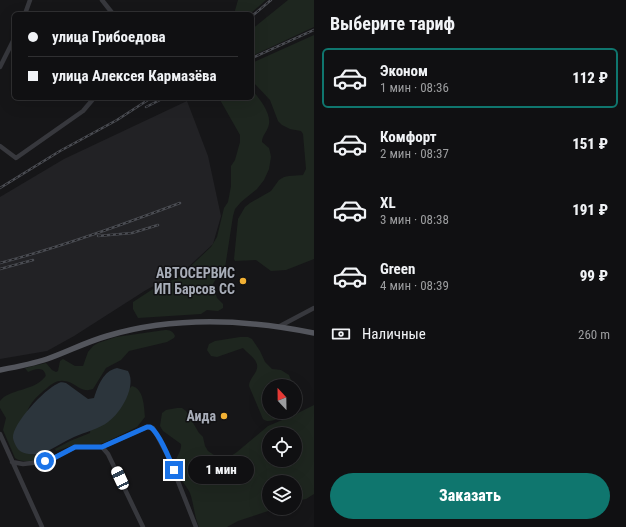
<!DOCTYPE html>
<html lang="ru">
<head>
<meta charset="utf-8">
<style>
	body { margin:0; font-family:"Roboto Condensed",sans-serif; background:#1e1e20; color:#f1f3f6; height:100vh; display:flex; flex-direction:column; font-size:15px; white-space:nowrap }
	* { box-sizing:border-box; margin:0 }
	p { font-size:13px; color:#9c9d9f }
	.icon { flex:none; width:22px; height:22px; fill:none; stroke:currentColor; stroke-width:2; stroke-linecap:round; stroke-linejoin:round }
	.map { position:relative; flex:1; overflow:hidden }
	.panel { display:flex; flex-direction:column; background:#101012; width:312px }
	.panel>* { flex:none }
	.banner { position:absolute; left:12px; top:12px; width:242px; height:88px; border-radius:6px; box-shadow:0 4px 16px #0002,0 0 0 1px #303032; display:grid; align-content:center; height:88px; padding:0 16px; background:#101012 }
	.needle { width:26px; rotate:338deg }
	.controls { position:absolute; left:262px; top:379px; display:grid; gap:8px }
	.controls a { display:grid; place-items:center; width:40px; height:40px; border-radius:50%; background:#101012; box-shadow:0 4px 16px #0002,0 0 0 1px #303032; font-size:20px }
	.end { position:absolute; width:18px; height:18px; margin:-9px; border:5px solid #1a73e8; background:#fff; box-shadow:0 0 0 2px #fff }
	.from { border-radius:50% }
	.bubble { position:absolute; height:28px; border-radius:14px; background:#101012; box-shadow:0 4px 16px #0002,0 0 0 1px #303032; font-size:13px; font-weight:800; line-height:28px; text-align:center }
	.car { position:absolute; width:12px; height:24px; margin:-12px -6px; border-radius:5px; box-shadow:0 0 3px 1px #0007; background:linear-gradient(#fff 24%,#345 0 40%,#fff 0 76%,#345 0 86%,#fff 0) }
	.banner b { display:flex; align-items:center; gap:14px; height:38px; font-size:15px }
	.banner b+b { border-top:1px solid #303032 }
	.banner i { width:10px; height:10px; background:#f1f3f6 }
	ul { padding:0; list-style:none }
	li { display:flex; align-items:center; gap:12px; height:60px; margin:0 8px 6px; padding:0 8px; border:2px solid transparent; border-radius:6px }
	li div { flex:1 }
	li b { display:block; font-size:15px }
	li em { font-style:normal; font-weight:800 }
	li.selected { border-color:#0f766e }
	li>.icon { width:36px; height:36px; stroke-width:1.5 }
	h2 { padding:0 16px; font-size:18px; line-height:48px }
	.pay { display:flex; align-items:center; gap:10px; height:44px; padding:0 16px; font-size:15px }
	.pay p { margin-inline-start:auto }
	.cta { display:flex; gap:8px; margin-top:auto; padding:8px 16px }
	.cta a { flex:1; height:46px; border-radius:24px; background:#0f766e; color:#fff; font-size:16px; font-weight:800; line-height:46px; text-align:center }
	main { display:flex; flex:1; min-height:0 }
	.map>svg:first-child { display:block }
</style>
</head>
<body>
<main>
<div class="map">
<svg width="314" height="527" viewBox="0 0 314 527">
	<rect width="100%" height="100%" fill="#161618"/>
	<!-- built -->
	<path fill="#222225" d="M187,101L208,156L221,216L213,244L186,269L146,290L74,336L47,351L0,359V197L64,159Z"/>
	<!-- green -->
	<path fill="#1e261f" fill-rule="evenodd" d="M238,0H266L250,14H234Z
		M288,0H314V27L252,56V29Z
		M314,35V259L286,270L271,271L256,260L235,261L234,259L238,219L245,207L250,203L271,191L279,180L284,177L289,176L303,175L306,169L303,134L301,131L290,129L282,125L278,121L270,100L252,81V63Z
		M252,90C259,98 271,113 269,124C268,131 262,135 262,142L269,148L270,152L271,157L269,169L264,180L257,189L241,202L235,209L233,216L225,268C222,276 216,277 213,284L217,298L223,304V308L218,311L207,310L201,314L138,318L133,309V302L153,289L179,277L211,247L217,237L224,208L228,202L231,186V166L235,160L240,142V135L219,98H252Z
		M165,330C170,330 173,331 175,336L174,338L167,342L129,351L121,360L106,368L93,389C80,394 75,381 64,381C57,380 52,384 47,388C21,408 24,421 24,452L37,456L35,460C29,462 20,462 15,458L3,430L6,418L0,408V401C9,389 33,391 44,378C46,376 46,376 45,373C42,366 33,370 28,372L25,368L46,363L52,370L56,372L58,371L60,361L63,359L75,366H83L88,352L93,346L98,343L116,337Z
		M240,337H248L252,339L260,351L265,362L272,369L281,370L289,375L292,383L290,386H269V412H290C283,416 270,425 263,419L249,386C249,377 261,371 256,362C254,357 247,353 243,348L217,357L211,356L207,350L209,344L215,341Z
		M132,386C144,389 144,407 145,417L137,427L104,443L99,444L74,445L56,451L55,449L70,441L90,433L91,425Z
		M314,405V494L306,499L295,501V482H269V508H277L238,521L227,527H199C194,516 194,504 190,493C186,484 176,476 175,465C175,457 182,452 181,444L163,431L160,426L162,413L166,410L177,408H182L186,411L199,433L203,437L205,446L208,451L214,455L222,457L231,456L237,452L268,426L294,415ZM269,434H295V460H269Z"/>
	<!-- water -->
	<path fill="#2c353c" d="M117,368L128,371C137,386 121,413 108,422C99,429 85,432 74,437C63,442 53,449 41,454C33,455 20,455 16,446C15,444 13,440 13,438C12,424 45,389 57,384C60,382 62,382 66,383L88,399L94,398C98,386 103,371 117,368Z"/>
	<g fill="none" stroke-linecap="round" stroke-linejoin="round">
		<!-- minor -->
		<path stroke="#37383d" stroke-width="4.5" d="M102,0L113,14
			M25,14L30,0
			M0,67L14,39
			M0,146L16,158L83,111L94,98
			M280,326L314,308
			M0,434L42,527
			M102,447L147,427L153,428L168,456L196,527
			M12,462L23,464L32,463L54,458L75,447H102L108,454L143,527"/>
		<!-- major -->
		<path stroke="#53555c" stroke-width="5.5" d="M0,370C16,367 32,364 47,359C67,352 86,342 107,336C174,316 245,319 314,333"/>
		<!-- rail casing -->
		<g stroke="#4a4c52" stroke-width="2.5">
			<path id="rail" d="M252,16L271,0
				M252,58L314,30
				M146,107L164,98
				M0,188L60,151L117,120L151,98
				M98,236L132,233L158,225
				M0,263C61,247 121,225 180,203
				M0,269L33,260"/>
		</g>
		<!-- rail -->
		<use href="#rail" stroke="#111113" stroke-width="1" stroke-dasharray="3" stroke-linecap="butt"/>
	</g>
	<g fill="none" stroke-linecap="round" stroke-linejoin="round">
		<!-- route -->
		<path stroke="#1a73e8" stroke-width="5" d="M45,461L54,458L75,447H102L147,427H150C159,432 170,460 174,470"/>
	</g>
	<!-- markers -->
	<g fill="#f2b134" stroke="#111113" stroke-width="1.5">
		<circle cx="243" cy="281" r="4"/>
		<circle cx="224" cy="416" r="4"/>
	</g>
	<g text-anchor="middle" stroke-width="3" stroke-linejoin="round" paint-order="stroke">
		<!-- poi labels -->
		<g font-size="14" font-weight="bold" fill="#a8adb8" stroke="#111113" text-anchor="end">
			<text x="235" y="278">АВТОСЕРВИС<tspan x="235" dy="16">ИП Барсов СС</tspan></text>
			<text x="216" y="421">Аида</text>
		</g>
	</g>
</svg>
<div class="controls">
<a><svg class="needle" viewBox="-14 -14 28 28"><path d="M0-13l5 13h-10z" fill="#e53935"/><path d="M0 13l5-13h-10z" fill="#9c9d9f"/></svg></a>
<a><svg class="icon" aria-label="locate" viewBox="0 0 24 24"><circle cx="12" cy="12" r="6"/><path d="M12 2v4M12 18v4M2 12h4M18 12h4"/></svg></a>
<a><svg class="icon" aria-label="layers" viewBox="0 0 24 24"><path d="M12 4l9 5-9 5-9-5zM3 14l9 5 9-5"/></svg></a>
</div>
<i class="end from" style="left:45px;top:461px"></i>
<i class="end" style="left:174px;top:470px"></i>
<div class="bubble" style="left:188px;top:456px;width:66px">1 мин</div>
<i class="car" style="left:120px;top:478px;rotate:335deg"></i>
<div class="banner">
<b><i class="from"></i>улица Грибоедова</b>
<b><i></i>улица Алексея Кармазёва</b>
</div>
</div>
<section class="panel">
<h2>Выберите тариф</h2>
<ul>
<li class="selected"><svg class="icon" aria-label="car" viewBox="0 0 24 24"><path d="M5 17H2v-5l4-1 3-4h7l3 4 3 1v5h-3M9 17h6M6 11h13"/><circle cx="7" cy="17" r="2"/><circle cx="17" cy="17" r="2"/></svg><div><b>Эконом</b><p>1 мин · 08:36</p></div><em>112 ₽</em></li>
<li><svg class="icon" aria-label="car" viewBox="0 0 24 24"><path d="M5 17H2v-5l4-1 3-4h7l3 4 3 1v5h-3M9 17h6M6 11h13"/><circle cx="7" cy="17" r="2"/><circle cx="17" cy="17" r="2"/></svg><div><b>Комфорт</b><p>2 мин · 08:37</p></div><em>151 ₽</em></li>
<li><svg class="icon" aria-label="car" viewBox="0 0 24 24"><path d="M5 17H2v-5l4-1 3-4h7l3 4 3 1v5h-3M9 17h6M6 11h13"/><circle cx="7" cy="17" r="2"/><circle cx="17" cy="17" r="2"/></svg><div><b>XL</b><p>3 мин · 08:38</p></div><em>191 ₽</em></li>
<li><svg class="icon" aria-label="car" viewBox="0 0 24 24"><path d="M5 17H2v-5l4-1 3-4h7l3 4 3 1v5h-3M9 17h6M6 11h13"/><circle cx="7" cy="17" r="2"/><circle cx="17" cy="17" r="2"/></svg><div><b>Green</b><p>4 мин · 08:39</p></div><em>99 ₽</em></li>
</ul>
<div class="pay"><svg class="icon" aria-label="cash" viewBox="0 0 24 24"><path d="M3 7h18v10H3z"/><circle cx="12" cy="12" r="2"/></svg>Наличные<p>260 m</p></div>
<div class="cta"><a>Заказать</a></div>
</section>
</main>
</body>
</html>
